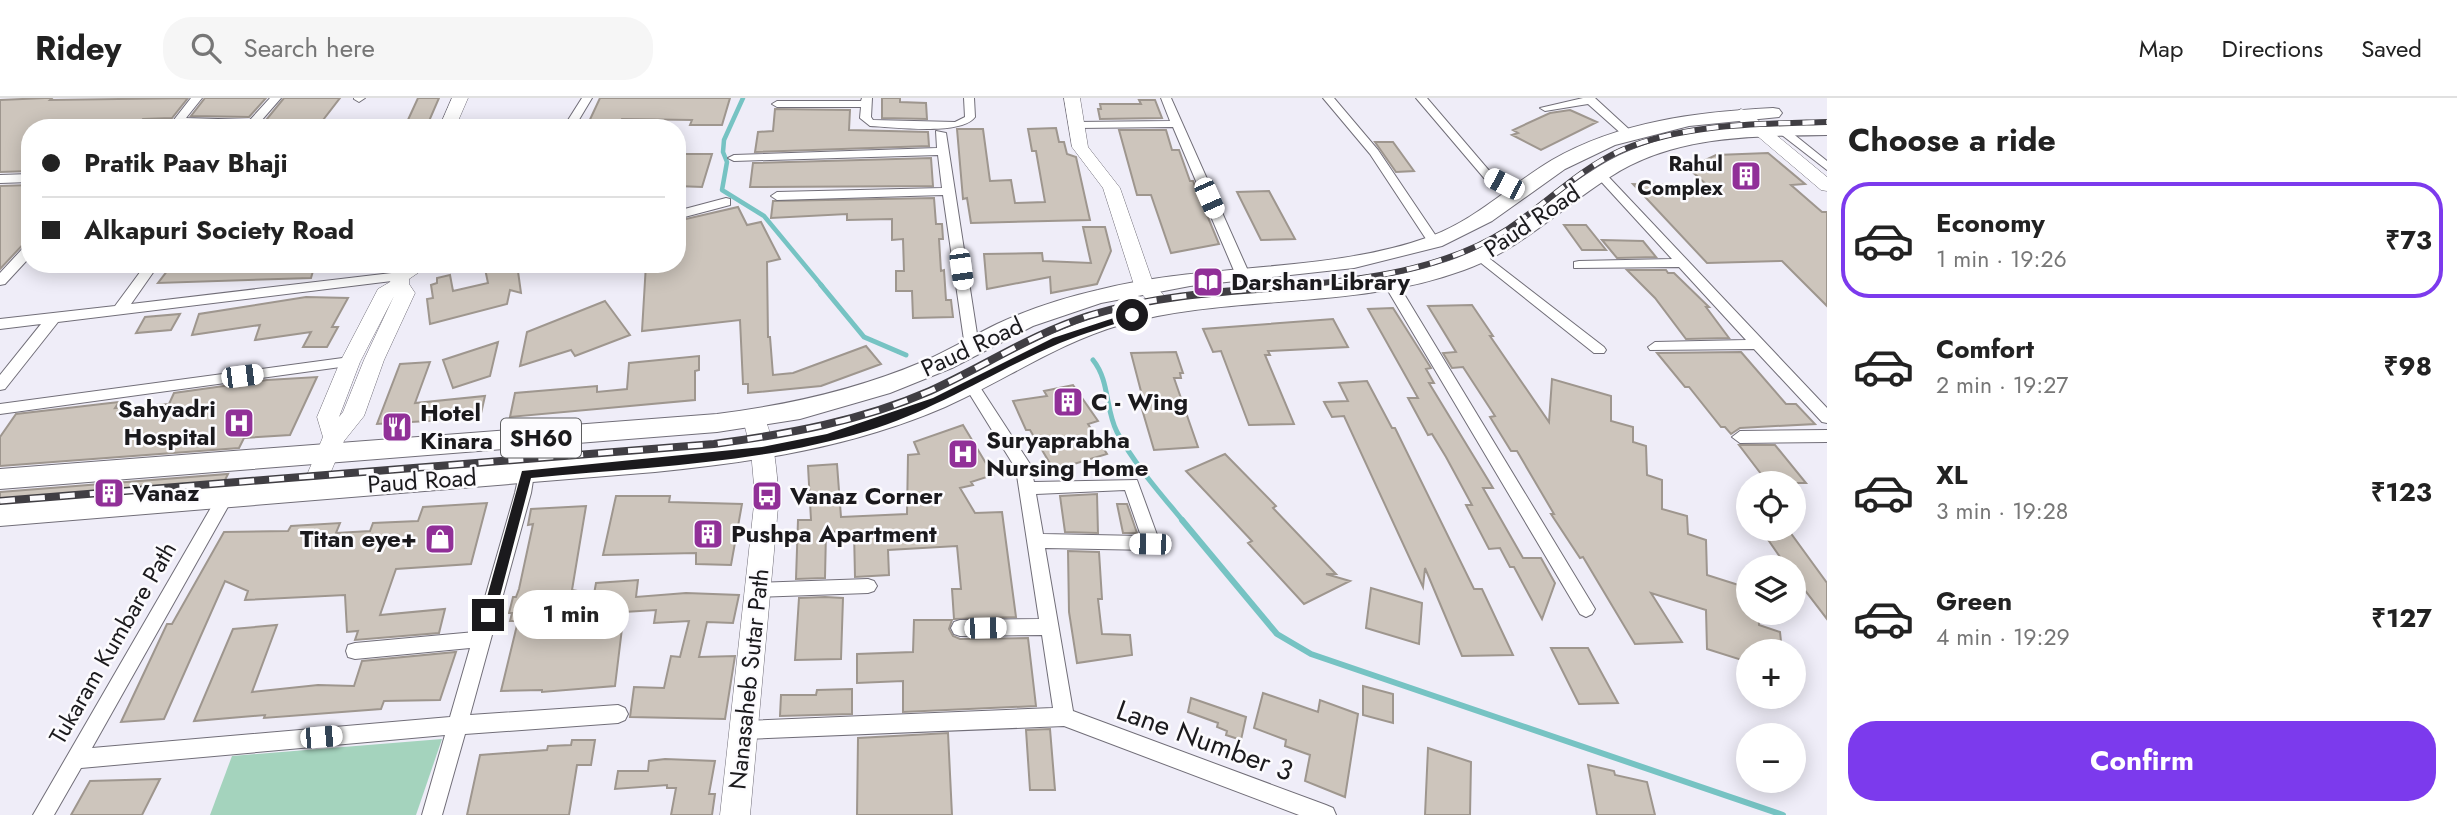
<!DOCTYPE html>
<html lang="en">
<head>
<meta charset="utf-8">
<style>
	body { margin:0; font-family:Jost,sans-serif; background:#f6f6f6; color:#222; height:100vh; display:flex; flex-direction:column; font-size:26px; white-space:nowrap }
	* { box-sizing:border-box; margin:0 }
	p { font-size:23px; color:#767676 }
	.icon { flex:none; width:38px; height:38px; fill:none; stroke:currentColor; stroke-width:2; stroke-linecap:round; stroke-linejoin:round }
	.map { position:relative; flex:1; overflow:hidden }
	.panel { display:flex; flex-direction:column; background:#fff; width:630px }
	.panel>* { flex:none }
	.hud { position:absolute; left:21px; top:21px; width:665px; height:154px; border-radius:28px; box-shadow:0 4px 18px #0003; display:grid; align-content:center; height:154px; padding:0 21px; background:#fff }
	.controls { position:absolute; left:1736px; top:373px; display:grid; gap:14px }
	.controls a { display:grid; place-items:center; width:70px; height:70px; border-radius:50%; background:#fff; box-shadow:0 4px 18px #0003; font-size:35px }
	.end { position:absolute; width:32px; height:32px; margin:-16px; border:9px solid #1b1a1d; background:#fff; box-shadow:0 0 0 4px #fff }
	.from { border-radius:50% }
	.bubble { position:absolute; height:49px; border-radius:24px; background:#fff; box-shadow:0 4px 18px #0003; font-size:23px; font-weight:700; line-height:49px; text-align:center }
	.car { position:absolute; width:21px; height:42px; margin:-21px -10px; border-radius:9px; box-shadow:0 0 5px 2px #0007; background:linear-gradient(#fff 24%,#345 0 40%,#fff 0 76%,#345 0 86%,#fff 0) }
	.hud b { display:flex; align-items:center; gap:24px; height:66px; font-size:26px }
	.hud b+b { border-top:2px solid #e0e0e0 }
	.hud i { width:18px; height:18px; background:#222 }
	ul { padding:0; list-style:none }
	li { display:flex; align-items:center; gap:21px; height:116px; margin:0 14px 10px; padding:0 7px; border:4px solid transparent; border-radius:28px }
	li div { flex:1 }
	li b { display:block; font-size:26px }
	li em { font-style:normal; font-weight:700 }
	li.active { border-color:#7c3aed }
	li>.icon { width:63px; height:63px; stroke-width:1.5 }
	h2 { padding:0 21px; font-size:32px; line-height:84px }
	.primary-button { display:flex; gap:14px; margin-top:auto; padding:14px 21px }
	.primary-button a { flex:1; height:80px; border-radius:28px; background:#7c3aed; color:#fff; font-size:28px; font-weight:700; line-height:80px; text-align:center }
	header { display:flex; align-items:center; gap:42px; box-sizing:border-box; height:98px; padding:0 35px; background:#fff; border-bottom:2px solid #e0e0e0 }
	header strong { font-size:33px }
	nav { display:flex; gap:38px; margin-inline-start:auto; font-size:24px }
	.search { width:490px; height:63px; background:#f6f6f6; display:flex; align-items:center; gap:18px; box-sizing:border-box; padding:0 24px; border-radius:28px; color:#767676; font-size:26px }
	main { display:flex; flex:1; min-height:0 }
	.map>svg:first-child { display:block }
</style>
</head>
<body>
<header>
<strong>Ridey</strong>
<div class="search"><svg class="icon" aria-label="search" viewBox="0 0 24 24"><circle cx="10" cy="10" r="6"/><path d="M15 15l6 6"/></svg>Search here</div>
<nav><a>Map</a><a>Directions</a><a>Saved</a></nav>
</header>
<main>
<div class="map">
<svg width="1827" height="717" viewBox="0 0 1827 717">
	<rect width="100%" height="100%" fill="#efedf8"/>
	<!-- green -->
	<path fill="#a4d3bd" d="M442,641L416,717H210L232,658Z"/>
	<g fill="none" stroke-linecap="round" stroke-linejoin="round">
		<!-- stream-far2 -->
		<path stroke="#76c3c3" stroke-width="4.5" d="M743,0L724,42L723,54L727,64L722,92L764,118L822,188"/>
		<!-- stream-far1 -->
		<path stroke="#76c3c3" stroke-width="5" d="M821,187L864,239L906,257
			M1093,262C1110,283 1105,311 1117,334C1135,367 1160,395 1183,423"/>
		<!-- stream -->
		<path stroke="#76c3c3" stroke-width="6" d="M1182,422L1277,536L1311,556L1783,717"/>
	</g>
	<!-- building -->
	<path fill="#cdc5bc" stroke="#9e968e" stroke-width="2" d="M45,0H52L50,2L188,0L172,20L143,21L136,30H30V73L0,74V2Z
		M205,0H266L249,19L191,18Z
		M284,0H340L323,22H266Z
		M418,0H439L426,30H410L413,23L407,24Z
		M600,0H730L722,27H690L692,22L622,21L618,30H586Z
		M882,0H900V4L926,5L927,21L882,20Z
		M1139,2H1155L1162,20L1100,21L1098,11H1101L1100,6H1141Z
		M775,11L850,12L849,32L928,34L929,48L755,54L758,34L773,33Z
		M1570,12L1597,24L1541,52L1512,37L1518,35L1513,32L1550,15Z
		M1056,30L1059,44H1064L1067,56L1076,59L1090,122L971,125L967,100L963,101L957,31H983L990,83L1011,82L1015,105L1045,104L1036,53H1032L1028,31Z
		M1119,32H1166L1172,52H1179L1190,83H1193L1219,146L1171,155L1151,97H1137Z
		M1375,44H1393L1414,73L1396,74Z
		M1768,55L1805,86L1791,87L1822,114H1827V208L1782,163L1707,165L1633,86L1708,88L1688,70L1716,57Z
		M677,56H712L702,89L677,88Z
		M931,60L933,88L750,89L753,65Z
		M30,87V139L0,171V88Z
		M1269,93L1295,141L1261,142L1237,94Z
		M934,100L936,126H942L943,141H939L941,173L944,172L946,202H951L953,219L913,220L912,193H896V173H904L903,141L892,142V121L847,122V116L771,120L773,103Z
		M738,109L747,127L761,124L780,161L767,164L768,239H770L773,277L793,275L866,248L881,266L821,288L748,295V286H743L740,222L642,233L646,166H677V123Z
		M1564,127H1586L1606,152H1582Z
		M1083,129H1105L1111,153L1097,186L1051,195L1050,179L987,191L984,156L1042,155L1043,163L1091,165Z
		M1602,142L1643,143L1656,159L1617,160Z
		M221,166H315L311,180L158,185L171,168Z
		M484,166H517L521,195L510,192L507,206L430,226L427,201L433,200L431,187L437,185V180L450,177L453,193L488,185Z
		M1627,172H1666L1668,175H1674L1709,209H1706L1729,240L1686,241L1655,200Z
		M306,199L348,200L332,229H338L327,249H303L311,234L255,242L260,227L192,237L199,216Z
		M605,203L630,237L575,258L571,252L520,268L527,234Z
		M1472,207L1493,238H1490L1549,324L1552,281L1611,298V323L1633,329V344L1646,348L1647,377L1662,382V411L1687,418L1688,436L1706,442L1707,477L1748,490V514H1758L1759,527L1780,534L1782,553H1748V564L1707,551L1706,512L1651,495L1682,544L1635,546L1583,459L1580,460L1551,416H1554L1517,353H1511L1490,319L1495,318L1463,269L1452,270L1443,255L1456,254L1428,208Z
		M1393,210L1431,270L1426,271L1434,285H1429L1493,390H1483L1523,460H1541L1555,485L1542,521L1514,469H1510L1500,450L1489,451L1466,407H1472L1446,359L1432,336L1428,337L1408,300H1418L1368,211Z
		M180,216L171,232L136,235L145,219Z
		M1333,221L1348,249L1268,253L1270,257H1265L1294,326L1249,327L1221,253L1213,254L1203,231Z
		M498,244L490,278L453,290L443,262Z
		M1176,254L1183,275H1180L1181,280H1174L1198,349L1154,352L1139,301H1143L1131,255Z
		M1741,254L1786,306H1796L1815,326L1740,330L1731,336L1725,329H1721L1689,289H1685L1657,255Z
		M699,258V272L695,273V302L510,319L515,295L597,288V294L627,291L629,265Z
		M430,264L415,305L485,298L480,320L377,326L400,266Z
		M317,279L290,337L244,340L239,350L0,368V339L16,316L119,304L115,310L169,306L174,295L267,282Z
		M1367,283L1392,330H1395L1474,491H1482L1513,557L1462,558L1425,470L1423,489L1344,318L1332,319L1324,304L1348,303L1339,285Z
		M1073,287L1098,323L1088,326L1107,356L1054,372L1030,332H1026L1013,303L1047,298L1044,293Z
		M963,327L993,377L971,384L973,387L960,390L975,415L1002,414L1016,519L954,521L952,491H961L957,448L888,452L889,477L855,479L854,433L826,434L825,480L796,481L798,422H811L808,368L837,366L841,419L907,416L908,357L919,356L914,344Z
		M1739,347H1775L1806,385H1768Z
		M1225,356L1276,408L1273,410L1336,476H1326L1350,483L1304,506L1248,445L1252,443L1186,373Z
		M228,376L223,386L0,403V394Z
		M1097,396L1098,435L1065,434L1060,398Z
		M616,398H670L669,404L742,406L731,467L696,466V455L603,457Z
		M487,405L471,466L396,471L380,517L445,511L439,535L355,542L358,533L347,534L345,497L245,502L248,493L225,483L164,621L121,624L167,526H172L224,434L288,433L291,428L340,425L336,435L370,433L373,425L418,423L423,409Z
		M1117,406H1127L1137,435H1123Z
		M586,408L572,492L594,496L596,485L638,482L636,499L686,495L739,497L733,525L707,524L699,559L735,558L725,621L630,619L634,589L664,590L671,558L680,559L689,523L654,525L656,512L624,514L615,588L542,594V592L501,593L518,523H510L512,515H509L513,499H516L519,491L533,426L528,427L531,411Z
		M1760,430H1787L1827,485V521L1794,478V469H1787Z
		M1068,453L1099,454L1102,501H1098L1102,536L1130,537L1132,557L1077,565L1069,514Z
		M1371,490L1422,505L1419,546L1366,530Z
		M825,499L843,500L841,561L795,562L799,500Z
		M914,522H952L949,531L953,538L960,541L1028,540L1036,608L903,614V583L857,585V556L913,554Z
		M277,527L252,594L318,587L354,588L362,563L456,554L440,602L384,603L381,611L264,620L265,617L194,623L233,531Z
		M1551,550H1588L1618,605L1579,606Z
		M1363,588L1393,596V625L1363,617Z
		M852,591V616L780,618L781,597H816L817,592Z
		M1263,595L1318,614L1320,602L1358,616L1345,699L1305,683L1310,657L1285,648L1286,642L1254,630Z
		M1191,600L1246,619L1241,642L1226,637L1227,633L1217,629L1218,625L1188,614Z
		M1050,631L1055,692H1030L1026,632Z
		M948,635L952,717H857L858,640Z
		M572,642H595L591,667H577L569,717H467L480,657L547,652L548,648L571,647Z
		M1428,650L1471,664L1470,717H1425Z
		M665,661L715,663L709,696H715L712,717H671L676,690H667V687L615,691L618,673H648L649,663Z
		M1588,667L1614,673L1615,677L1647,684L1655,717H1597Z
		M160,681L142,717H71L90,683Z"/>
	<g fill="none" stroke-linecap="round" stroke-linejoin="round">
		<!-- street casing -->
		<g stroke="#716e78" stroke-width="2">
			<path id="street" d="M191,0H202L186,20L250,22L270,0H281L261,23L287,30L174,25L173,23Z
				M365,0L359,4L354,1V0Z
				M582,0H592L574,30H563Z
				M862,0H872L871,19L873,22L955,24L965,19L964,0H974L975,19C961,38 894,29 870,28L860,20L861,9H777L772,6L777,3H861Z
				M1161,0H1171L1249,175L1247,178L1242,179L1235,175L1173,29L1076,30L1070,27L1076,24L1170,23Z
				M1323,0H1334L1378,52L1440,144L1438,147H1430L1370,56Z
				M1416,0H1427L1492,76L1525,92V98H1517L1484,80Z
				M1583,0H1595L1632,34V38H1624L1588,6L1545,13L1540,10Z
				M1778,30H1786L1827,63V72L1778,34Z
				M936,33L946,35L979,249L972,254L965,249L943,97L777,102L771,98L777,94L942,90L938,57L734,63L728,60L734,57L937,50Z
				M1600,72L1604,74L1827,310V325L1822,324L1754,251L1650,252L1648,249L1655,244L1746,242L1679,169L1574,170V164L1579,163L1672,161L1596,78V74Z
				M30,76V84L0,85V77Z
				M726,100L730,101V107L677,121V113Z
				M30,147V159L5,186L0,187V175L25,148Z
				M1481,154L1604,249L1606,252L1604,255H1594L1476,161V155Z
				M146,166H159L131,206L400,174L407,178L400,182L58,224L5,291L0,292V277L41,226L0,231V221L115,208Z
				M1391,182L1398,186L1592,506L1595,511L1592,516L1586,519L1580,516L1384,186Z
				M350,259L355,261L357,264L355,267L0,316V306Z
				M971,282L976,283L1030,366L1034,384L1137,382L1160,445L1158,450L1152,452L1045,450L1073,613L1326,707L1333,710L1336,717H1299L1064,628L745,641L738,638L735,632L738,626L745,623L1053,610L1042,537L960,538L954,536L951,530L954,524L960,522L1039,521L1016,371L964,287ZM1125,392L1141,438L1043,436L1036,396Z
				M1827,332V344L1740,345L1732,339L1740,333Z
				M526,370L532,372L534,376L531,395L470,617L618,607L625,610L628,616L625,622L618,625L465,636L442,717H422L445,637L81,670L54,717H33L220,394H232L234,398L92,650L450,619L470,550L355,561L348,559L346,553L348,547L355,545L475,534L515,395L520,372Z
				M868,481L874,483L877,488L874,493L868,495L758,499L752,497L749,492L752,487L758,485Z"/>
		</g>
		<!-- secondary casing -->
		<g stroke="#716e78" stroke-width="1">
			<path id="secondary" d="M452,0H468L455,30H439Z
				M1064,0H1080L1088,49L1120,90L1153,185L1174,209L1171,213H1157L1134,187L1103,90L1072,49Z
				M1741,11L1747,13L1827,79V93L1821,92L1735,19L1733,16Z
				M407,166H431L409,181V186L415,195L384,262L364,318L344,343L321,397L313,400L305,397L301,391L323,339L317,319L340,264L378,191L390,184L393,174ZM394,198L364,262L343,314L339,319L360,264Z
				M754,313L762,315C775,339 776,372 779,398L750,717H720L755,398L751,353L743,321L746,315Z"/>
		</g>
		<!-- primary casing -->
		<g stroke="#716e78" stroke-width="2">
			<path id="primary" d="M1773,10L1779,11L1782,15L1779,19L1689,28L1615,47L1565,71L1492,123L1442,148L1354,170L1190,188L1101,205L1033,228L952,270L890,295L800,321L717,334L0,391V371L717,316C788,307 856,292 922,264C948,253 972,238 997,226C1029,211 1063,200 1098,192C1205,164 1326,176 1429,139C1476,122 1510,87 1552,62C1620,23 1697,14 1773,10Z
				M1827,25V37C1753,38 1674,37 1610,79C1561,110 1520,152 1464,172C1353,213 1232,195 1120,227C1058,245 1004,283 945,309C852,349 756,364 655,374L0,428V406L655,354C749,345 839,333 927,296C990,270 1048,230 1115,214C1223,186 1339,199 1446,164C1505,145 1546,101 1598,69C1666,27 1750,27 1827,25Z"/>
		</g>
		<!-- street -->
		<use href="#street" fill="#fff" fill-rule="evenodd"/>
		<!-- secondary -->
		<use href="#secondary" fill="#fff" fill-rule="evenodd"/>
		<!-- primary -->
		<use href="#primary" fill="#fff" fill-rule="evenodd"/>
		<!-- rail-far1 casing -->
		<g stroke="#403e43" stroke-width="6">
			<path id="rail-far1" d="M1288,188C1363,182 1444,172 1508,131C1547,105 1579,71 1622,52C1686,25 1759,26 1827,24"/>
		</g>
		<!-- rail casing -->
		<g stroke="#403e43" stroke-width="8">
			<path id="rail" d="M0,403L714,346C788,336 861,323 930,293C983,269 1032,236 1088,218C1159,196 1234,193 1308,187"/>
		</g>
		<!-- rail-far1 -->
		<use href="#rail-far1" stroke="#fcfbfe" stroke-width="4.5" stroke-dasharray="12" stroke-linecap="butt"/>
		<!-- rail -->
		<use href="#rail" stroke="#fcfbfe" stroke-width="5" stroke-dasharray="15" stroke-linecap="butt"/>
	</g>
	<!-- route -->
	<path fill="#1b1a1d" d="M1132,214L1137,217L1135,219C1110,228 1084,235 1060,245C994,273 938,311 867,333C759,366 643,369 531,380L495,517L488,522L482,517L522,373L762,349L827,336L933,300L1053,240Z"/>
	<!-- icons -->
	<defs>
		<g id="building-square" transform="scale(1.575)"><rect x="-9" y="-9" width="18" height="18" rx="4" fill="#913098" stroke="#fcfbfe"/><path d="M-4-6H4V6H1V3H-1V6H-4ZM-2.5-4.3h1.7v1.8h-1.7ZM.8-4.3h1.7v1.8H.8ZM-2.5-1h1.7V.8h-1.7ZM.8-1h1.7V.8H.8Z" fill="#fff"/></g>
		<g id="library-square" transform="scale(1.575)"><rect x="-9" y="-9" width="18" height="18" rx="4" fill="#913098" stroke="#fcfbfe"/><path d="M-6-4Q-3-5.5-.7-3.5V5Q-3 3-6 4ZM6-4Q3-5.5 .7-3.5V5Q3 3 6 4Z" fill="#fff"/></g>
		<g id="hospital-square" transform="scale(1.575)"><rect x="-9" y="-9" width="18" height="18" rx="4" fill="#913098" stroke="#fcfbfe"/><path d="M-5-5h3v3.5h4V-5h3V5h-3V1.5h-4V5h-3Z" fill="#fff"/></g>
		<g id="restaurant-square" transform="scale(1.575)"><rect x="-9" y="-9" width="18" height="18" rx="4" fill="#913098" stroke="#fcfbfe"/><path d="M-5-6h1v4h1v-4h1v4h1v-4h1v5L-1.5 .5V6h-2V.5L-5-1ZM5-6V6H3V1.5H1.5Q1.5-4 5-6Z" fill="#fff"/></g>
		<g id="bus-square" transform="scale(1.575)"><rect x="-9" y="-9" width="18" height="18" rx="4" fill="#913098" stroke="#fcfbfe"/><path d="M-5-6H5V4H4V6H2V4H-2V6H-4V4H-5ZM-3.5-4V0h7V-4ZM-3.5 1.2v1.5H-2V1.2ZM2 1.2v1.5H3.5V1.2Z" fill="#fff"/></g>
		<g id="shop-square" transform="scale(1.575)"><rect x="-9" y="-9" width="18" height="18" rx="4" fill="#913098" stroke="#fcfbfe"/><path d="M-5-2.5h2.3a2.7 3.5 0 0 1 5.4 0H5L5.5 6h-11ZM-1.5-2.5h3a1.5 2.3 0 0 0-3 0Z" fill="#fff"/></g>
	</defs>
	<g fill-rule="evenodd">
		<use href="#building-square" x="1746" y="78"/>
		<use href="#library-square" x="1208" y="184"/>
		<use href="#building-square" x="1068" y="304"/>
		<use href="#hospital-square" x="239" y="325"/>
		<use href="#restaurant-square" x="397" y="329"/>
		<use href="#hospital-square" x="963" y="356"/>
		<use href="#building-square" x="109" y="395"/>
		<use href="#bus-square" x="767" y="398"/>
		<use href="#building-square" x="708" y="436"/>
		<use href="#shop-square" x="440" y="441"/>
	</g>
	<g text-anchor="middle" stroke-width="5" stroke-linejoin="round" paint-order="stroke">
		<!-- far-poi labels -->
		<g font-size="21" font-weight="bold" fill="#1b1a1d" stroke="#fcfbfe" text-anchor="end">
			<text x="1723" y="73">Rahul<tspan x="1723" dy="24">Complex</tspan></text>
		</g>
		<!-- shield labels -->
		<rect fill="#fcfbfe" stroke="#5e5e60" stroke-width="2" x="501" y="320.5" width="80" height="39" rx="5"/>
		<g font-size="23" font-weight="bold" fill="#1b1a1d">
			<text x="541" y="348">SH60</text>
		</g>
		<!-- street labels -->
		<g font-size="24" fill="#1b1a1d" stroke="#fcfbfe">
			<text transform="translate(1532 123) rotate(-34)" y="8">Paud Road</text>
			<text transform="translate(972 249) rotate(-25)" y="8">Paud Road</text>
			<text transform="translate(422 383) rotate(-4)" y="8">Paud Road</text>
			<text transform="translate(113 545) rotate(-60)" y="8">Tukaram Kumbare Path</text>
			<text transform="translate(749 581) rotate(-84)" y="8">Nanasaheb Sutar Path</text>
		</g>
		<!-- poi labels -->
		<g font-size="24" font-weight="bold" fill="#1b1a1d" stroke="#fcfbfe" text-anchor="start">
			<text x="1231" y="192">Darshan Library</text>
			<text x="1091" y="312">C - Wing</text>
			<text x="216" y="319" text-anchor="end">Sahyadri<tspan x="216" dy="28">Hospital</tspan></text>
			<text x="420" y="323">Hotel<tspan x="420" dy="28">Kinara</tspan></text>
			<text x="986" y="350">Suryaprabha<tspan x="986" dy="28">Nursing Home</tspan></text>
			<text x="132" y="403">Vanaz</text>
			<text x="790" y="406">Vanaz Corner</text>
			<text x="731" y="444">Pushpa Apartment</text>
			<text x="417" y="449" text-anchor="end">Titan eye+</text>
		</g>
		<!-- near-street labels -->
		<g font-size="28" fill="#1b1a1d" stroke="#fcfbfe">
			<text transform="translate(1205 642) rotate(20)" y="10">Lane Number 3</text>
		</g>
	</g>
</svg>
<div class="controls">
<a><svg class="icon" aria-label="locate" viewBox="0 0 24 24"><circle cx="12" cy="12" r="6"/><path d="M12 2v4M12 18v4M2 12h4M18 12h4"/></svg></a>
<a><svg class="icon" aria-label="layers" viewBox="0 0 24 24"><path d="M12 4l9 5-9 5-9-5zM3 14l9 5 9-5"/></svg></a>
<a>+</a>
<a>−</a>
</div>
<i class="end from" style="left:1132px;top:217px"></i>
<i class="end" style="left:488px;top:517px"></i>
<div class="bubble" style="left:513px;top:492px;width:116px">1 min</div>
<i class="car" style="left:1504px;top:86px;rotate:297deg"></i>
<i class="car" style="left:1209px;top:100px;rotate:156deg"></i>
<i class="car" style="left:961px;top:171px;rotate:172deg"></i>
<i class="car" style="left:242px;top:278px;rotate:83deg"></i>
<i class="car" style="left:1150px;top:446px;rotate:271deg"></i>
<i class="car" style="left:985px;top:530px;rotate:89deg"></i>
<i class="car" style="left:321px;top:639px;rotate:85deg"></i>
<div class="hud">
<b><i class="from"></i>Pratik Paav Bhaji</b>
<b><i></i>Alkapuri Society Road</b>
</div>
</div>
<section class="panel">
<h2>Choose a ride</h2>
<ul>
<li class="active"><svg class="icon" aria-label="car" viewBox="0 0 24 24"><path d="M5 17H2v-5l4-1 3-4h7l3 4 3 1v5h-3M9 17h6M6 11h13"/><circle cx="7" cy="17" r="2"/><circle cx="17" cy="17" r="2"/></svg><div><b>Economy</b><p>1 min · 19:26</p></div><em>₹73</em></li>
<li><svg class="icon" aria-label="car" viewBox="0 0 24 24"><path d="M5 17H2v-5l4-1 3-4h7l3 4 3 1v5h-3M9 17h6M6 11h13"/><circle cx="7" cy="17" r="2"/><circle cx="17" cy="17" r="2"/></svg><div><b>Comfort</b><p>2 min · 19:27</p></div><em>₹98</em></li>
<li><svg class="icon" aria-label="car" viewBox="0 0 24 24"><path d="M5 17H2v-5l4-1 3-4h7l3 4 3 1v5h-3M9 17h6M6 11h13"/><circle cx="7" cy="17" r="2"/><circle cx="17" cy="17" r="2"/></svg><div><b>XL</b><p>3 min · 19:28</p></div><em>₹123</em></li>
<li><svg class="icon" aria-label="car" viewBox="0 0 24 24"><path d="M5 17H2v-5l4-1 3-4h7l3 4 3 1v5h-3M9 17h6M6 11h13"/><circle cx="7" cy="17" r="2"/><circle cx="17" cy="17" r="2"/></svg><div><b>Green</b><p>4 min · 19:29</p></div><em>₹127</em></li>
</ul>
<div class="primary-button"><a>Confirm</a></div>
</section>
</main>
</body>
</html>
